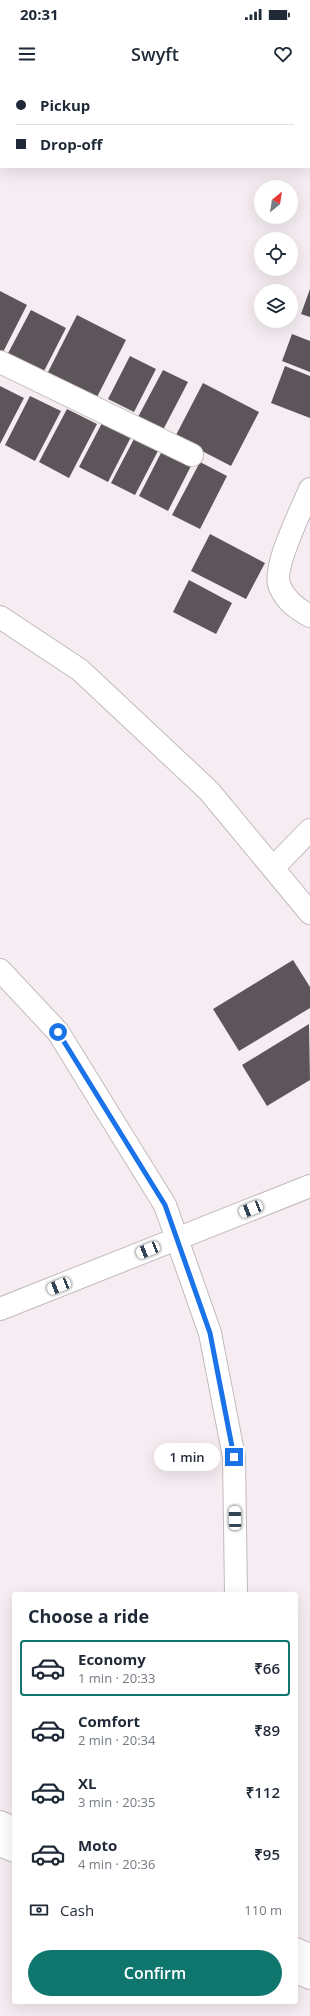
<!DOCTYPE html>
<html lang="en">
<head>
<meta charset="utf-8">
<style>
	body { margin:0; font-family:"Open Sans",sans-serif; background:#f2f2f3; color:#1f2937; height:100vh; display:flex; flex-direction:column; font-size:15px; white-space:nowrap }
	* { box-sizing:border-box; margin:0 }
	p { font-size:13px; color:#747a83 }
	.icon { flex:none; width:22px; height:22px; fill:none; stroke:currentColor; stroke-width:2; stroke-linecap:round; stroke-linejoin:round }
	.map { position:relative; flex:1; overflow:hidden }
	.sheet { position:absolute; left:12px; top:1512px; width:286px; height:412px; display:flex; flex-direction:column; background:#fff; border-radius:4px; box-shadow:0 4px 16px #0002 }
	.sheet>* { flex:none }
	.hud { position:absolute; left:0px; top:0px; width:310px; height:88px; box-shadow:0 4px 16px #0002; display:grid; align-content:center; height:88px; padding:0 16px; background:#fff }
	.needle { width:26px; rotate:30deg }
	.fabs { position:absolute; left:254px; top:100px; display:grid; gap:8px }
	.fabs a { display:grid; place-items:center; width:44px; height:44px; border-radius:50%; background:#fff; box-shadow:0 4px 16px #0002; font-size:20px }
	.end { position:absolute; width:18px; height:18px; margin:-9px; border:5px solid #1a73e8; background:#fff; box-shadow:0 0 0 2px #fff }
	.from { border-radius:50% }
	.bubble { position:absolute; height:28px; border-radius:14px; background:#fff; box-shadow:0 4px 16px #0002; font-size:13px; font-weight:600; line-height:28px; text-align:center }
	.car { position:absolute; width:12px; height:24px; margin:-12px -6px; border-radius:5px; box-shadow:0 0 3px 1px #0007; background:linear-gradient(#fff 24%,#345 0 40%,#fff 0 76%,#345 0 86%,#fff 0) }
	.hud b { display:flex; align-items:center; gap:14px; height:38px; font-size:15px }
	.hud b+b { border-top:1px solid #e0e1e3 }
	.hud i { width:10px; height:10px; background:#1f2937 }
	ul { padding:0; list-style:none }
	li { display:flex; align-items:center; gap:12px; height:56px; margin:0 8px 6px; padding:0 8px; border:2px solid transparent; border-radius:4px }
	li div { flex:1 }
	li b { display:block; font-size:15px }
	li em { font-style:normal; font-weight:600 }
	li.active { border-color:#0f766e }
	li>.icon { width:36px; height:36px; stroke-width:1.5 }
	h2 { padding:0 16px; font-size:18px; line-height:48px }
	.pay { display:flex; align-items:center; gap:10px; height:44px; padding:0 16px; font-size:15px }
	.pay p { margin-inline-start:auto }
	.action { display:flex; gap:8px; margin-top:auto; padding:8px 16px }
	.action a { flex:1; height:46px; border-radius:24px; background:#0f766e; color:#fff; font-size:16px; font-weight:600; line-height:46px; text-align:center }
	.status { display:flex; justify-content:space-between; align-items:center; height:28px; padding:0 20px; background:#fff; direction:ltr }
	.status svg { height:11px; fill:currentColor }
	header { display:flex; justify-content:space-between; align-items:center; height:52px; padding:0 16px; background:#fff; font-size:18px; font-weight:600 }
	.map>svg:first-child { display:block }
</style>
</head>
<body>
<div class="status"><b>20:31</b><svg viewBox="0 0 49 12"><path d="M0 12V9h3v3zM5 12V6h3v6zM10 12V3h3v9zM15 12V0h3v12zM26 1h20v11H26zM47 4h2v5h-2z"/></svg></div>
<header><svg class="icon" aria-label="menu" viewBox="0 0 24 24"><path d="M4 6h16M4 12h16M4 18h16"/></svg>Swyft<svg class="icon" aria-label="heart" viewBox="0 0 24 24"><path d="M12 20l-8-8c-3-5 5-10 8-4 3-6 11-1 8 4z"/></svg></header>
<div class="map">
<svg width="310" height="1936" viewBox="0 0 310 1936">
	<rect width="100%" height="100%" fill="#f5edf2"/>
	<!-- building -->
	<path fill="#5c555a" d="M310,209V237L301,234Z
		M0,211L27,225L0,278Z
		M31,230L66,248L42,295L6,277Z
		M77,235L126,260L96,319L47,294Z
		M292,254L310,261V292L282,281Z
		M130,276L156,289L134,332L108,319Z
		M285,286L310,296V338L271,323Z
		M163,290L188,302L163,350L138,337Z
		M203,303L259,332L231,386L175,357Z
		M0,306L24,318L0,364Z
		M30,316L61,331L35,381L5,365Z
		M67,329L97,344L69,398L39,382Z
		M102,343L131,357L108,402L79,387Z
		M135,357L159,369L135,415L111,403Z
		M163,369L192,384L168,431L139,416Z
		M200,382L227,396L200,449L172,435Z
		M210,454L265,483L246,519L191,491Z
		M189,500L232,523L216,554L173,532Z
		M293,880L310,907V928L239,971L213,929Z
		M309,944L310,1000L267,1026L242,985Z"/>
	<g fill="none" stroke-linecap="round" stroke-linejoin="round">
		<!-- street casing -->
		<g stroke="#c2babf" stroke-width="24">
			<path id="street" d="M0,282L192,375
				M310,409C302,429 271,489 280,507C286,521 297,529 310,536
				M0,537L80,590L209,711L310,833
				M273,788L310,750
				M0,890L58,952L165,1125L210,1253L234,1377L236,1514
				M0,1229L310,1106"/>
		</g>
		<!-- secondary casing -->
		<g stroke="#c2babf" stroke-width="24">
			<path id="secondary" d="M7,1L8,0
				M0,22L1,20
				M0,1742L14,1748
				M0,1765L14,1771
				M296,1869L310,1875
				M296,1892L310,1898"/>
		</g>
		<!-- street -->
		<use href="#street" stroke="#fff" stroke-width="22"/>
		<!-- secondary -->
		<use href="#secondary" stroke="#fff" stroke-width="22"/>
	</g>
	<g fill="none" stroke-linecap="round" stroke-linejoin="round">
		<!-- route -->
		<path stroke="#1a73e8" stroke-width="5" d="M58,952L165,1125L210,1253L234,1377"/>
	</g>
</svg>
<div class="fabs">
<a><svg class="needle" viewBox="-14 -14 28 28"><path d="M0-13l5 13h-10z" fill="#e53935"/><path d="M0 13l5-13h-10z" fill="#747a83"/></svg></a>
<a><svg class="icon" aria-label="locate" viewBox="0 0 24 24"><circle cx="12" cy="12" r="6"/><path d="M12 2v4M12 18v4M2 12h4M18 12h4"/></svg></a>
<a><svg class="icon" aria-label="layers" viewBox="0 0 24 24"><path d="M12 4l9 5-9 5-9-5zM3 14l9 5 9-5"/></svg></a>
</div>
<i class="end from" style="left:58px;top:952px"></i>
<i class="end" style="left:234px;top:1377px"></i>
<div class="bubble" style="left:154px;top:1363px;width:66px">1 min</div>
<i class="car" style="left:251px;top:1129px;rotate:248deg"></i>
<i class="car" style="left:148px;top:1170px;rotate:248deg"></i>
<i class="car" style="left:59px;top:1206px;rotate:248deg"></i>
<i class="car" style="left:235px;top:1438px;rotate:359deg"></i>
<div class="hud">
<b><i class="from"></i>Pickup</b>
<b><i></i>Drop-off</b>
</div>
<section class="sheet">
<h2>Choose a ride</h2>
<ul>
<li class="active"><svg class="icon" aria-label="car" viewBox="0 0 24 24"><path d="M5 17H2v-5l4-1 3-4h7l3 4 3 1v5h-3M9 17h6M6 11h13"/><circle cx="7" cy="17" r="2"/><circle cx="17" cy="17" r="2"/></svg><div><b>Economy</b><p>1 min · 20:33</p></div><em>₹66</em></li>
<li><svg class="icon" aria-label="car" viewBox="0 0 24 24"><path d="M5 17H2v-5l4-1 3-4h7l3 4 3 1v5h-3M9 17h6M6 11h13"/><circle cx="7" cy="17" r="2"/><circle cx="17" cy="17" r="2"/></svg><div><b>Comfort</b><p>2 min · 20:34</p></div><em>₹89</em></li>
<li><svg class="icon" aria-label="car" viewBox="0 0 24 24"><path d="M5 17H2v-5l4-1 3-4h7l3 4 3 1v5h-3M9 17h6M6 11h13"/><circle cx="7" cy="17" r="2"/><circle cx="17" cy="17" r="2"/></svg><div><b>XL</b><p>3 min · 20:35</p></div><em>₹112</em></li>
<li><svg class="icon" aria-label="car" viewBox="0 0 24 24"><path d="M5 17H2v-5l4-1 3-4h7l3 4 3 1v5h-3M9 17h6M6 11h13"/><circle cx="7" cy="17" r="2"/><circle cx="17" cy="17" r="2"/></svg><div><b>Moto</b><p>4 min · 20:36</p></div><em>₹95</em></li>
</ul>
<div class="pay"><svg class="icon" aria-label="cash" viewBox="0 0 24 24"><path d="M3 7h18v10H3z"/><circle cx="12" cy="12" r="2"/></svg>Cash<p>110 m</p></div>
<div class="action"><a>Confirm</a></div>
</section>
</div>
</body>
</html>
